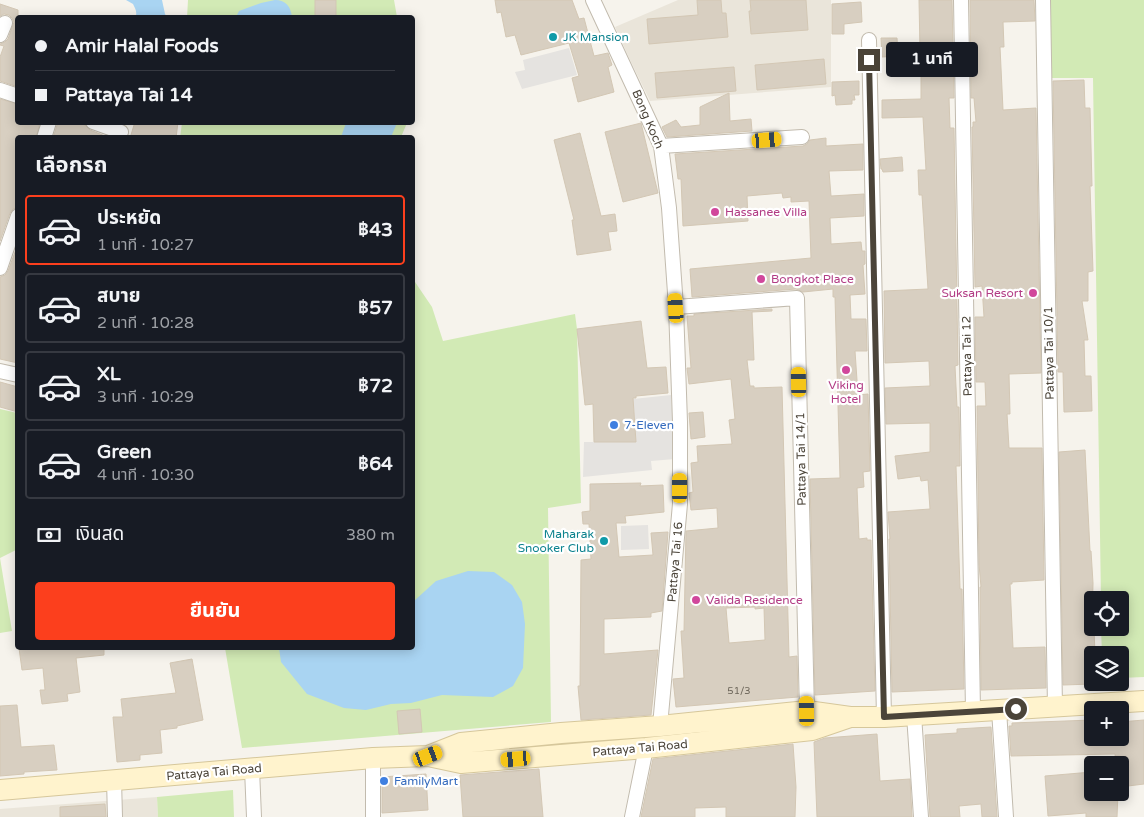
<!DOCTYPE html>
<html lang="th">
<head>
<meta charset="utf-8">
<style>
	body { margin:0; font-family:"Varela Round","Noto Sans Thai",sans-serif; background:#242831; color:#f1f3f6; height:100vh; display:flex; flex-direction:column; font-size:19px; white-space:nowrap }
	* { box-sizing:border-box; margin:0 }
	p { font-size:16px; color:#9ea1a6 }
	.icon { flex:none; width:28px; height:28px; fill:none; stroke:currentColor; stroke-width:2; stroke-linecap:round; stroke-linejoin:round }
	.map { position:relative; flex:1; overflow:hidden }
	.sheet { position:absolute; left:15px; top:135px; width:400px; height:515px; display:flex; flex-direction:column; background:#171b24; border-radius:5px; box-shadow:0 2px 12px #0003 }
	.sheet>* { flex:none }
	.banner { position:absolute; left:15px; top:15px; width:400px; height:110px; border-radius:5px; box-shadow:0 2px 12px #0003; display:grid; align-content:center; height:110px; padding:0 20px; background:#171b24 }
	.buttons { position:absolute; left:1084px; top:591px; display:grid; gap:10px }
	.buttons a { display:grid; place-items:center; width:45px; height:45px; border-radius:5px; background:#171b24; box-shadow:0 2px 12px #0003; font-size:25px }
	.end { position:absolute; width:22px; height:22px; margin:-11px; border:6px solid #4b4439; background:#fff; box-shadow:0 0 0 2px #fff }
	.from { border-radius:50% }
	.bubble { position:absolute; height:35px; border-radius:5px; background:#171b24; box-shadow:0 2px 12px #0003; font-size:16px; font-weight:700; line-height:35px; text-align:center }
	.car { position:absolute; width:15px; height:30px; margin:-15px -8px; border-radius:6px; box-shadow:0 0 4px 1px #0007; background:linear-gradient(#f5c518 24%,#345 0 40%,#f5c518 0 76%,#345 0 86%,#f5c518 0) }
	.banner b { display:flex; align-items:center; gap:18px; height:48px; font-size:19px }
	.banner b+b { border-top:1px solid #363941 }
	.banner i { width:12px; height:12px; background:#f1f3f6 }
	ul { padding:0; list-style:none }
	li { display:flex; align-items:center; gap:15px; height:70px; margin:0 10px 8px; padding:0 10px; border:2px solid #363941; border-radius:5px }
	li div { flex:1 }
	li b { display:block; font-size:19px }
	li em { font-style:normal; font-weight:700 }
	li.current { border-color:#fc3f1d }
	li>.icon { width:45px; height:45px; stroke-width:1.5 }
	h2 { padding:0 20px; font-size:22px; line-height:60px }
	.pay { display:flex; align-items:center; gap:12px; height:55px; padding:0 20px; font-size:19px }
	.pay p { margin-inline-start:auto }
	.cta { display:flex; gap:10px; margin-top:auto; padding:10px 20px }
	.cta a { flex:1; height:58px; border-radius:5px; background:#fc3f1d; color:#fff; font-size:20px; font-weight:700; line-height:58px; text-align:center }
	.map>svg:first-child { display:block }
</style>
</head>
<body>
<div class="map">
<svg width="1144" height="817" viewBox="0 0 1144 817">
	<rect width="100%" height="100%" fill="#f6f3ec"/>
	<!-- residential -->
	<path fill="#eae5da" d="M678,0H831V87L650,101L631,62L615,27Z
		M157,797L158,817H0V809Z"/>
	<!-- green -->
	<path fill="#d2eab5" d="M188,0H394L397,17L187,18Z
		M1049,0H1144V677L1120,678V655H1102L1101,628H1120V600H1101L1093,78H1052Z
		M182,123H407L401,137L180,138Z
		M413,279L432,307L443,341L575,314L577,329L581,503L548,508L551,722L242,748L225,648H412Z
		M0,409L17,413L18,549L0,558L12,631L0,633Z
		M233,790L234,817H158L157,797Z"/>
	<!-- parking -->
	<path fill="#e5e3e0" d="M569,48L577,75L522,89L515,72L525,70L523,60Z
		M671,395L675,459L651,461L652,470L583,477L584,442H636L633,399Z
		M648,525L649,549L621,550V526Z"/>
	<!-- water -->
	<path fill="#a9d4f2" d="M126,0H162L165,14L167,17H135C138,13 135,8 133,4Z
		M275,0C286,0 291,7 292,17H236L239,11L261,3Z
		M346,123V122L397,123L391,137H341Z
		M468,571L494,572L512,585L522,602L525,624L523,668L513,686L493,697L442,695L411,703L391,704L366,710L344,708L307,694L281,662L279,648H412L413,601H414L436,581Z"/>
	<!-- building -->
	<path fill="#d8cfc1" stroke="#d3c7b4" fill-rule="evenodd" d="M315,0H336V18H315Z
		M495,0H572L579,19L584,18L594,56L608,53L612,65L608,67L614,92L578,102L572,78L579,76L569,43L521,55L515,35L506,37L501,12L497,13Z
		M697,0H721L722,13H726L728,37L649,44L647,19L698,15Z
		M750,0H806L808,30L751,34L749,11H751Z
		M919,0H952L954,98H949L950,128H954L958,365L955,366L957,407H959L960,466H956L960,588V589H962L964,689L892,692L889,539H890L888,512L930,509L928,480L921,481L920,476L898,479L895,456L930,452V423L886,424L885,388L930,386L929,361L885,363L884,291L928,289L922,195H919L918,170H926L923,117L882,118V100L921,99V74H903V49L920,50Z
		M970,0H1034L1035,21L1003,22L1004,47H1000L1003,110L1036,108L1041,373L1009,374L1010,414H1007L1009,448H1042L1044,580L1012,582V584H1010L1013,648L1045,647L1046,688L981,690L980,587H981L979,564L977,406H986L985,382H976L975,317H984L982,286L975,287L972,127H973V122H976L974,98H971Z
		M861,2L862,22L844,24V34H832V4Z
		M0,4L18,10V87L0,81V57L4,46L0,45V44L5,42L8,39L14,22L12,18L9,15L4,14L0,16Z
		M881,38H897L898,56L882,57Z
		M824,59L826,84L757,90L755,65Z
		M734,67L736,91L657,98L655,73Z
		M1084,80L1085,108H1090L1092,186H1090L1093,271L1088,272V301H1082L1088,340H1084L1085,376H1091L1092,411L1064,412L1063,372H1058L1053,81Z
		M859,81V95H854L855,100H852V104L836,105L835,95L832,96V82Z
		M729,93L730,121L751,119L752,131L667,137L662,127L676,120L681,127L700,125V107Z
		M0,99L18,104V122H40L36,138H18V207L13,209L10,213L0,241Z
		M58,122H77L85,125L90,130L110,138H53Z
		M135,122H178L176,138H130Z
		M641,123L658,193L623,202L605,132Z
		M580,133L601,216L615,214L617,231L608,232L611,250L577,255L572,220H574L554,140Z
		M826,138V146L863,144V170L829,171L831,196L864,194V216L830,218L831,244L861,242L862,251H865V264L863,265L865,294L850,295L851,319H866L867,351H855L858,395L868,394L870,471L863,472L864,487L857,488L859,539L867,538V540H871L875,691L815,695L810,479L840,478L835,297H833V289L803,292L796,289L692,297L690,269L811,258L809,201L791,202V197L783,198L782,193L747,196L748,221L683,226L681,179H678L675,154L803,146L807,144L810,140Z
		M902,157L903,171L883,172L882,169H881L880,159Z
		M18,244V363L0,359V277L5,275L8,271Z
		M772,309V311L752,312L754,360H747L750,386H754V388L782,387L789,657L797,656L798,697L676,707L673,679L684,678L681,631H684L686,531L718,528L717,508L691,510L689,493L693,492L691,463L698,462L697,446L732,444L729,420L735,419L731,379L689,384L687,368H691L687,316H694V314ZM755,607V609L764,608L765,640L729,643L726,608Z
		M641,321L647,368L666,367L668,393L636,396V398H633L636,442H594L593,404L585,405L577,329Z
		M0,382L18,387V412L0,407Z
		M703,412L705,437L691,439L689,413Z
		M1085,450L1090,551H1091L1093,583L1092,628H1094L1095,655H1092V684L1063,685L1059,452Z
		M641,483L640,486L663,485L664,512L625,516L626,523H616L619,557L653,555L651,533L668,532L662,611L651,613V617L604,619V654L658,650L651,715L581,720L578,686H580L581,560L591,559L589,524H583L582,512L590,511V484Z
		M19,648H104V655L76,658L80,692L67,694L68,701L42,704L40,690H45L43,668L22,670Z
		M192,659L203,720L177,726V728L160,730L162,753L140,755V760L117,762L113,717H123L121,699L176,693L170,663Z
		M17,705L21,747L54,745L57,770L24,772V774L0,776V706Z
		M420,709L422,732L399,734L397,711Z
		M1092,720V738H1120V722L1144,720V784L1120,787V765H1116L1115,754L1011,756L1009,726H1012V723Z
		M991,727L997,817H982L981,804L959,806L960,817H930L925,735L957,733V729Z
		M877,734L880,781L910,779L912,817H817L814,742L825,738Z
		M793,744L796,787L795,817H726V807L695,808V817H641L653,759Z
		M539,769L543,817H463L460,775Z
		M1092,772V792H1118L1117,817H1086V813L1048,816L1045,776Z
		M426,774L428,810L382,813V777Z
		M105,804L106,817H60V807Z"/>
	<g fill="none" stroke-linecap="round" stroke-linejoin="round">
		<!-- street casing -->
		<g stroke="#c2bbae" stroke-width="16">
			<path id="street" d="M593,0L661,146L669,208L676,307L680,422V504L660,726
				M961,0L973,711
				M1043,0L1055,707
				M0,35L5,23
				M869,40L884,717
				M0,90L18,96
				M93,122L121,132
				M44,138L49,122
				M661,146L802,137
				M0,268L18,216
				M676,307L797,298L807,711
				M0,371L18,375
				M999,710L1006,817
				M914,715L921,817
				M373,758V817
				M252,769L254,817
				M114,780L115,817
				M632,817L646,748"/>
		</g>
		<!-- secondary casing -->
		<g stroke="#d6c79b" stroke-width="22">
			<path id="secondary" d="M428,756L461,743L561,733L660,726L807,711L850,717H884L1144,701
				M0,790L373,758L428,756L461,763L646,748L812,730L850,717"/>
		</g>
		<!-- street -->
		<use href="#street" stroke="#fff" stroke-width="14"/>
		<!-- secondary -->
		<use href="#secondary" stroke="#fff3cd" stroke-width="20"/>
	</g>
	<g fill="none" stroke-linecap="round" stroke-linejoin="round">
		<!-- route -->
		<path stroke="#4b4439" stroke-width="6" d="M869,60L884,717L1016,709"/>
	</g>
	<!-- markers -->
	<g fill="#0f9aa8" stroke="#fff" stroke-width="2">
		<circle cx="553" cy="37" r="5"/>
		<circle cx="604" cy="541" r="5"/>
	</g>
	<g fill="#d1479c" stroke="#fff" stroke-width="2">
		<circle cx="715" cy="212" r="5"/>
		<circle cx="761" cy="279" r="5"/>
		<circle cx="1033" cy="293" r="5"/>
		<circle cx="846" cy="370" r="5"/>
		<circle cx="696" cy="600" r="5"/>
	</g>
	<g fill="#3f7fe0" stroke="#fff" stroke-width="2">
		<circle cx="614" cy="425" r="5"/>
		<circle cx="384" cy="781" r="5"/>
	</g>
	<g text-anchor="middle" stroke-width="4.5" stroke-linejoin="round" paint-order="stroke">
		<!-- number labels -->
		<g font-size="10" fill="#6e675b">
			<text x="739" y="694">51/3</text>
		</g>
		<!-- culture labels -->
		<g font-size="12" fill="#0d838f" stroke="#fff" text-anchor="start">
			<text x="563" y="41">JK Mansion</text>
			<text x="594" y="538" text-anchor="end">Maharak<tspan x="594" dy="14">Snooker Club</tspan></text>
		</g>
		<!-- street labels -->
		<g font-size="12" fill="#4b4439" stroke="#fff">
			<text transform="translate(648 119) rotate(67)" y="4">Bong Koch</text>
			<text transform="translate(1049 353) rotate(-91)" y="4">Pattaya Tai 10/1</text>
			<text transform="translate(967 356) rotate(-91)" y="4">Pattaya Tai 12</text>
			<text transform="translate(801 459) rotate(-91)" y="4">Pattaya Tai 14/1</text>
			<text transform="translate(675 562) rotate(-85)" y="4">Pattaya Tai 16</text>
			<text transform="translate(640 748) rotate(-5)" y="4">Pattaya Tai Road</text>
			<text transform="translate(214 772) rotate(-5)" y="4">Pattaya Tai Road</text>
		</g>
		<!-- hotel labels -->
		<g font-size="12" fill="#b23c85" stroke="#fff" text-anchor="start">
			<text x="725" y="216">Hassanee Villa</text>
			<text x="771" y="283">Bongkot Place</text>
			<text x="1023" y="297" text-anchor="end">Suksan Resort</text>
			<text x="846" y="389" text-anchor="middle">Viking<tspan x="846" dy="14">Hotel</tspan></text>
			<text x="706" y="604">Valida Residence</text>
		</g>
		<!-- shop labels -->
		<g font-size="12" fill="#366cbe" stroke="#fff" text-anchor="start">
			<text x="624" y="429">7-Eleven</text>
			<text x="394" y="785">FamilyMart</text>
		</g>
	</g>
</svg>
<div class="buttons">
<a><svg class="icon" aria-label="locate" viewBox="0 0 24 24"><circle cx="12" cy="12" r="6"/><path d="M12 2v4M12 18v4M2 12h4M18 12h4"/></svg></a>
<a><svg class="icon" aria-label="layers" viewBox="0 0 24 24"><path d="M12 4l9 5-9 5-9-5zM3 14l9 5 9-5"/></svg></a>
<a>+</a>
<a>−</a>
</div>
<i class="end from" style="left:1016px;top:709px"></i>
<i class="end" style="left:869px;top:60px"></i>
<div class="bubble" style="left:886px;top:42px;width:92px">1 นาที</div>
<i class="car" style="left:767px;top:140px;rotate:86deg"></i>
<i class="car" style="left:676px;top:308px;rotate:356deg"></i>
<i class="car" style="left:799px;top:382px;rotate:359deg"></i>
<i class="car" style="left:680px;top:488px;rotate:0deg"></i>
<i class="car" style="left:807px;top:711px;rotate:359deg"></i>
<i class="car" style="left:428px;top:756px;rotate:69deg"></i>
<i class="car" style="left:516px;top:759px;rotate:265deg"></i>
<div class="banner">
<b><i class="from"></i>Amir Halal Foods</b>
<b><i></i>Pattaya Tai 14</b>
</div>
<section class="sheet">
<h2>เลือกรถ</h2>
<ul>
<li class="current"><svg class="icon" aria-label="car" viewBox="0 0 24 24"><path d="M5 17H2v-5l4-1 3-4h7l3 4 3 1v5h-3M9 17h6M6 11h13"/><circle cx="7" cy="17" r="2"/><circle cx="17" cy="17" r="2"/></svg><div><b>ประหยัด</b><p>1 นาที · 10:27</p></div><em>฿43</em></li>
<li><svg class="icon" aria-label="car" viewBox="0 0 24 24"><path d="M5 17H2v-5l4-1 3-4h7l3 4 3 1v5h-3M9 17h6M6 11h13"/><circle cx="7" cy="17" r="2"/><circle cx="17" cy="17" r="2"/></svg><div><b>สบาย</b><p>2 นาที · 10:28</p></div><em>฿57</em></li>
<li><svg class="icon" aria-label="car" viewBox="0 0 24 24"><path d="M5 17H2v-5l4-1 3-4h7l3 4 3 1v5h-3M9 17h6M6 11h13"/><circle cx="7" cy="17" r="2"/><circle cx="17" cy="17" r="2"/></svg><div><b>XL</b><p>3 นาที · 10:29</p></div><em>฿72</em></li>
<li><svg class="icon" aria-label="car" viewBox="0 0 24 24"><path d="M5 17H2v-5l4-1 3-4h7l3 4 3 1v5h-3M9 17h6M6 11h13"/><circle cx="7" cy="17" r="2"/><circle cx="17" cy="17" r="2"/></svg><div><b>Green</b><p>4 นาที · 10:30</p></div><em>฿64</em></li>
</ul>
<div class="pay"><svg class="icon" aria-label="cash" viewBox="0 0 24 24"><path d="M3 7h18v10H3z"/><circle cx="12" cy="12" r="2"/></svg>เงินสด<p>380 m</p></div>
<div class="cta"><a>ยืนยัน</a></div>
</section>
</div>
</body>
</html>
